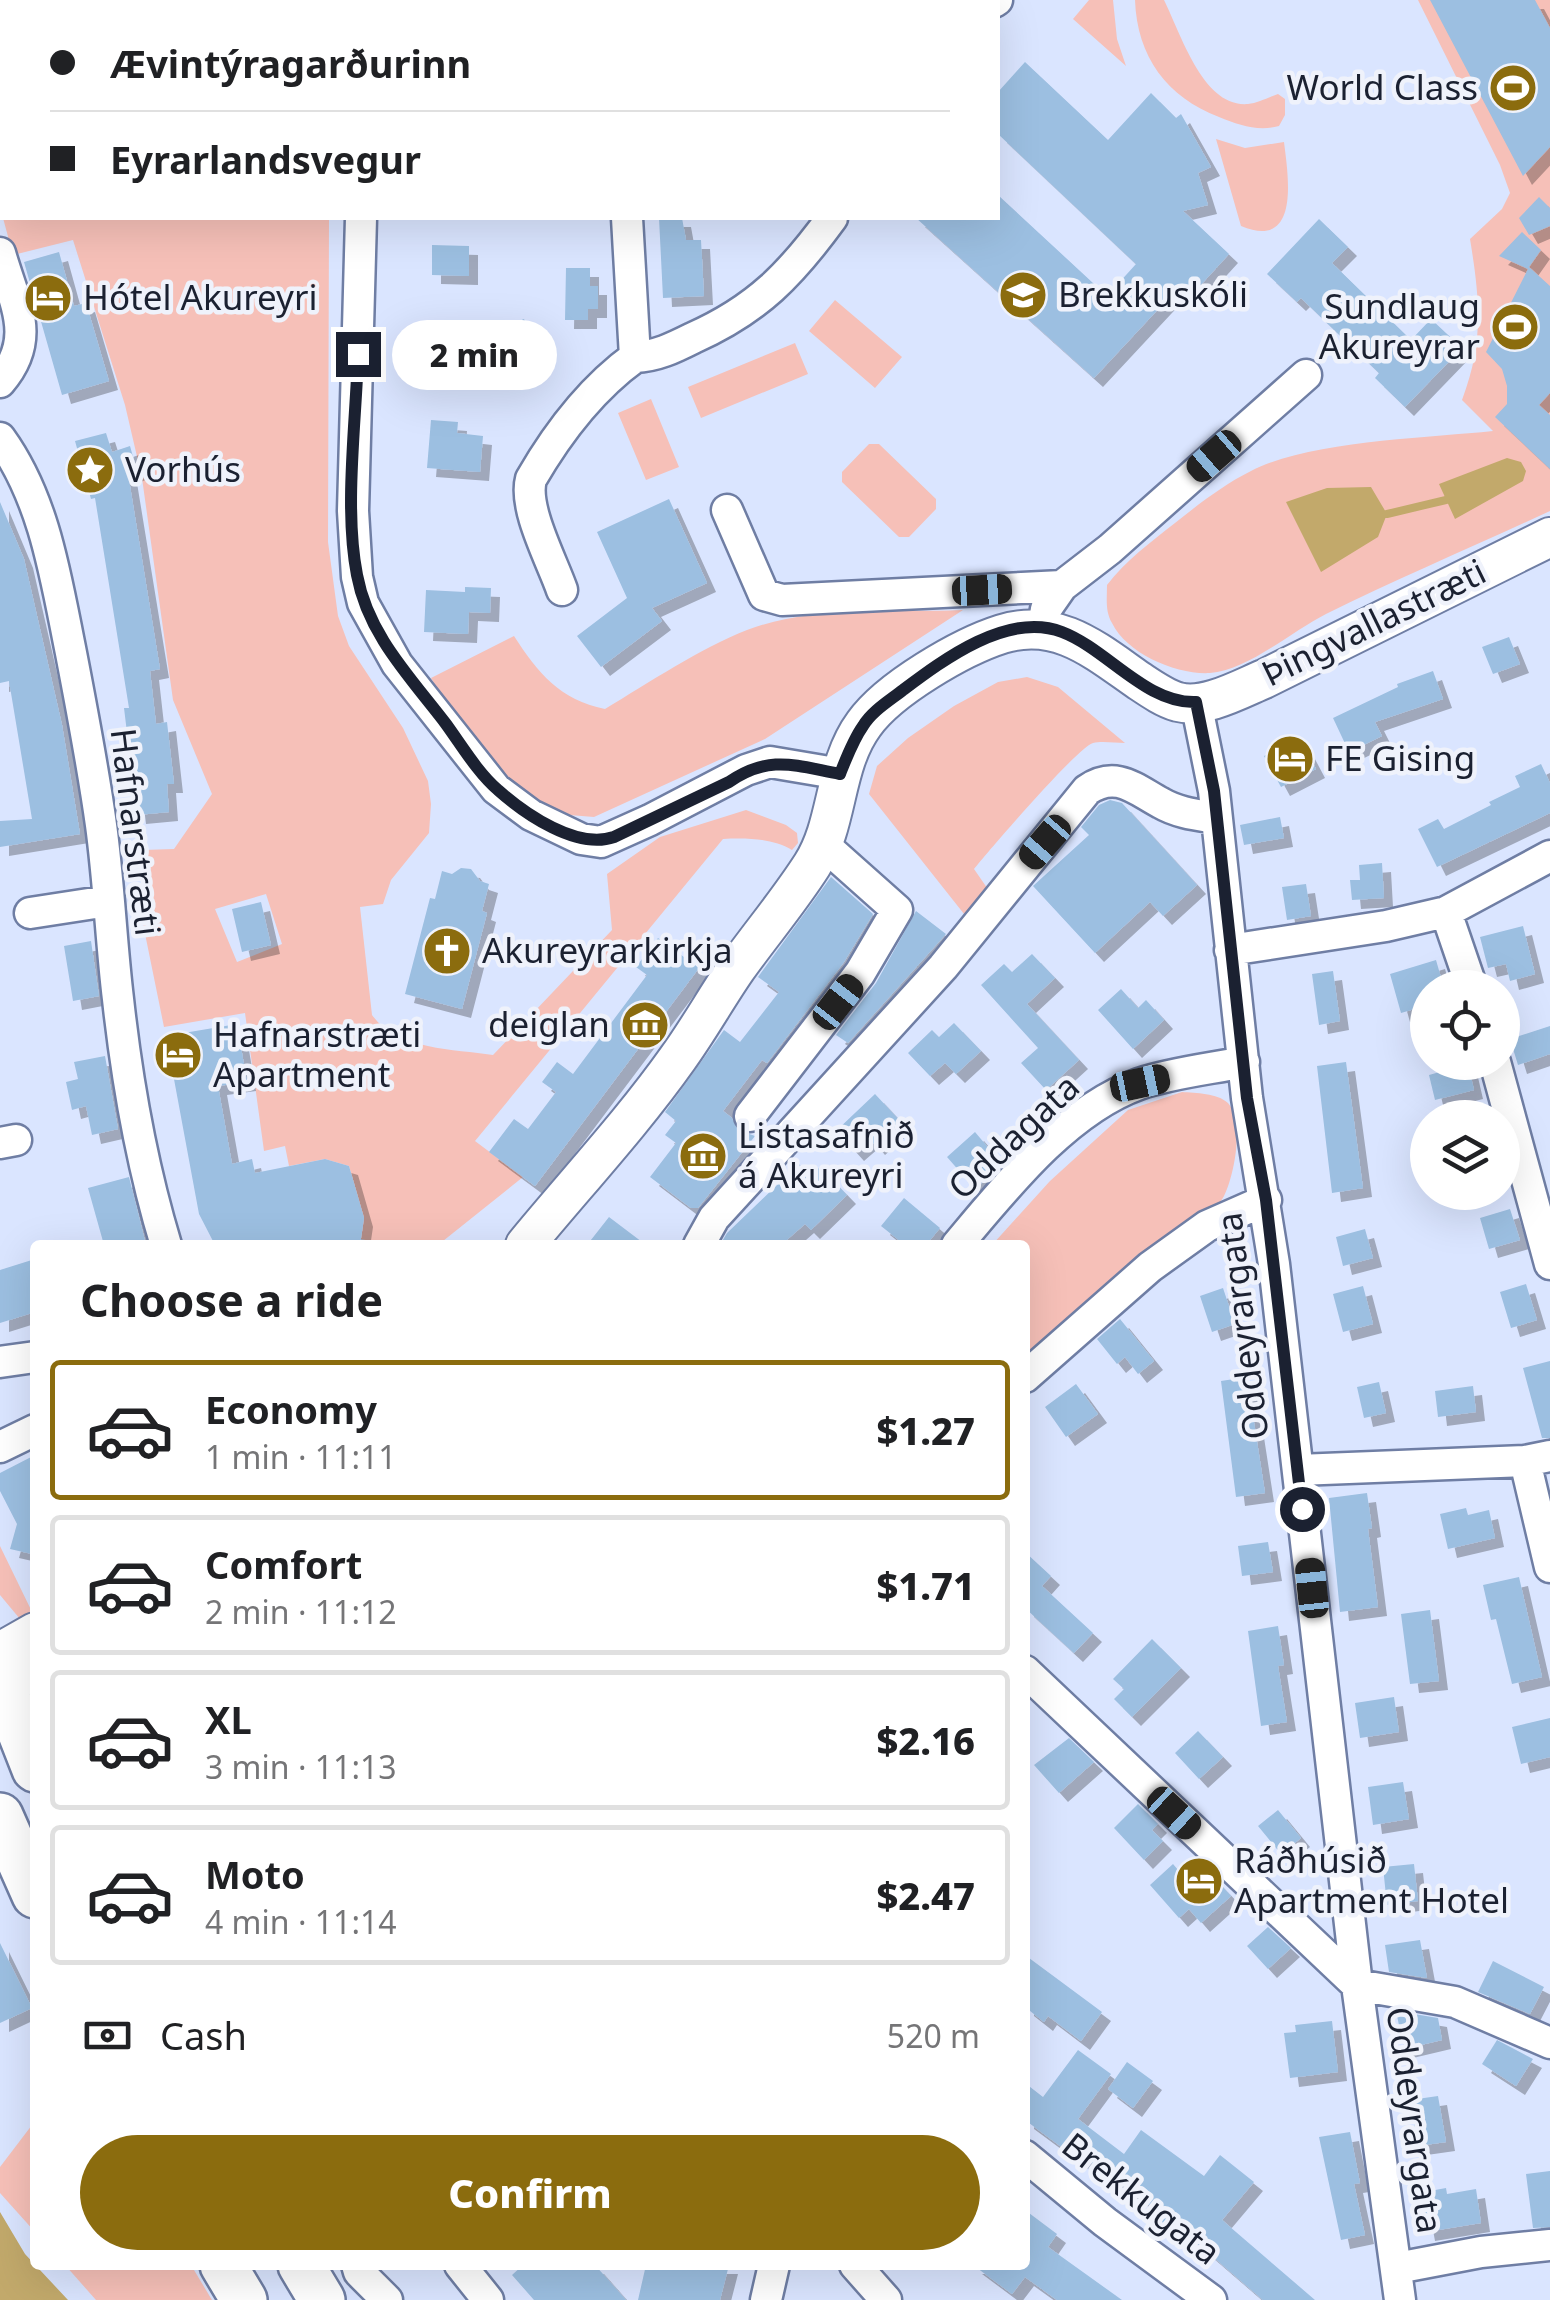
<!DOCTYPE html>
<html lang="en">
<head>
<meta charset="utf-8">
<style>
	body { margin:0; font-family:"Noto Sans",sans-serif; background:#f2f2f2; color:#202124; height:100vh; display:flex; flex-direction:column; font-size:38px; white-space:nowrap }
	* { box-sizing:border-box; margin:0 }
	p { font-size:32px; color:#757577 }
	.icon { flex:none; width:55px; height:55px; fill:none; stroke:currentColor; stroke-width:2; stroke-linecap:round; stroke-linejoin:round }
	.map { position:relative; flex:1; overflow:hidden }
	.drawer { position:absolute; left:30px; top:1240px; width:1000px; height:1030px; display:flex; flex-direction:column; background:#fff; border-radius:10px; box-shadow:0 10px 40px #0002 }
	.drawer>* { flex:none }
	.top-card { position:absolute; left:0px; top:0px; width:1000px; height:220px; box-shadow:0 10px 40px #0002; display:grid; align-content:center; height:220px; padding:0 50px; background:#fff }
	.tools { position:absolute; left:1410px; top:970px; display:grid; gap:20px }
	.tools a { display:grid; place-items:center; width:110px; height:110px; border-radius:50%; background:#fff; box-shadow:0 10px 40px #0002; font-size:50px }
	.end { position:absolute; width:45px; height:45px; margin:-22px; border:12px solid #1b2131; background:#fff; box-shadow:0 0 0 5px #fff }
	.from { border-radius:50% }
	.bubble { position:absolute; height:70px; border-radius:35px; background:#fff; box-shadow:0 10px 40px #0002; font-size:32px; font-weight:800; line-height:70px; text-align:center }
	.car { position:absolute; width:30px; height:60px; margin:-30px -15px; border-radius:12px; box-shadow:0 0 8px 2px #0007; background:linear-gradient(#222 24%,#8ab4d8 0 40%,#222 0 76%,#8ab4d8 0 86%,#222 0) }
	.top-card b { display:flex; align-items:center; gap:35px; height:95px; font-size:38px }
	.top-card b+b { border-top:2px solid #e0e0e0 }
	.top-card i { width:25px; height:25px; background:#202124 }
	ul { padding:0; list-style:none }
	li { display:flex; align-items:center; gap:30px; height:140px; margin:0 20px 15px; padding:0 30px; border:5px solid #e0e0e0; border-radius:10px }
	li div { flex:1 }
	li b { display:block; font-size:38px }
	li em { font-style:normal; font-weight:800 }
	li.current { border-color:#8b6c0e }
	li>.icon { width:90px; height:90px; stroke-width:1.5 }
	h2 { padding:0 50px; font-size:45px; line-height:120px }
	.pay { display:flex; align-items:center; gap:25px; height:110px; padding:0 50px; font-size:38px }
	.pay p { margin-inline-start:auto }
	.cta { display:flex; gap:20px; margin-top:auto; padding:20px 50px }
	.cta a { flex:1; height:115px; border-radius:60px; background:#8b6c0e; color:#fff; font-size:40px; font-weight:800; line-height:115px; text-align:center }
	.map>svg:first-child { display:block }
</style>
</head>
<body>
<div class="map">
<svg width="1550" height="2300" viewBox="0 0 1550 2300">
	<defs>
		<filter id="shadow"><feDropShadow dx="9" dy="9" stdDeviation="0" flood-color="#0004"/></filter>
	</defs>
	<rect width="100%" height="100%" fill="#dae5ff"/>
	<!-- green -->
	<path fill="#f6c0b8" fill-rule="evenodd" d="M1089,0H1113L1117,39L1126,66L1073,19Z
		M1135,0H1164C1181,34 1203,108 1248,104C1258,103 1269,97 1278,94L1285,99V115L1279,126C1258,132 1239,125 1219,117C1167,97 1137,57 1135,0Z
		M1418,0H1550V511C1475,546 1399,578 1326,614C1292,631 1247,671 1210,673C1177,675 1127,654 1112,623C1105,611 1107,598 1107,585C1126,560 1151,542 1175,523C1199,504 1223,485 1251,471C1309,441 1426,438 1493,431L1462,400C1484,342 1480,300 1470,239L1502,209L1510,193L1500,165Z
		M1216,139L1245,148L1284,142C1288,175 1301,251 1241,226Z
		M3,218H329L328,542L338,616L349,646L403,728L428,781L431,804L429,833L391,880L383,904L360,907L372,1015C397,1050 454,1049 493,1055L612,930L607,874L660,837L746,810L786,825L797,833L798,843L792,850C772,838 746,838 723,839L475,1141L523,1177L438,1245H389L361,1239L364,1218L349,1166L325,1159L289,1166L285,1146L264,1151L245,1013L164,1027L141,914L143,850L174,849L212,794L173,700L142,478L125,405L73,240L13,255ZM266,894L282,944L237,962L215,909Z
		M835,300L902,357L875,388L809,331Z
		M795,343L808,374L701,418L688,387Z
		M651,399L679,467L646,480L618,413Z
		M869,444H879L936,499V509L909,537H899L842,482V472Z
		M963,610L765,739L594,817L557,814L533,805L469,742L431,678L514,636C538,673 560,700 605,709C648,683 701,648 747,630C813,605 894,613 963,610Z
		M1027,677L1058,687L1125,743C1115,743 1102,741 1093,743C1078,747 989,850 974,869L992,895L968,919L869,794L877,766L908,738L954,706L998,682Z
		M1182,1092C1196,1093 1217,1093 1228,1103C1245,1122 1234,1176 1224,1196C1221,1202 1214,1209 1209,1214L1025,1364V1245H992L1050,1181L1128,1110Z
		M0,1546L35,1618L20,1619L0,1595Z
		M35,2121V2232L0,2193V2167Z
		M65,2265H191L212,2300H96Z"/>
	<!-- water -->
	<path fill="#c2a96b" d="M1507,458L1521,462L1526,471L1523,481L1455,519L1439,484Z
		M1371,487L1387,514L1378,537L1321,572L1286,502L1327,488Z
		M0,2212L25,2254L68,2300H0Z"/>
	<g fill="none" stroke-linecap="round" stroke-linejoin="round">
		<!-- stream -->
		<path stroke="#c2a96b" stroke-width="8" d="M1387,514L1446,500"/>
	</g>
	<!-- building -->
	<path fill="#9cbfe1" filter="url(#shadow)" d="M1430,0H1535L1550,28V147L1523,176Z
		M1025,62L1108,140L1151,93L1176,118L1181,114L1211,167L1198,173L1208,205L1183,211L1229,254L1187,300L1176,290L1094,378L916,218H998V195L1107,296L1136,264L998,134V92Z
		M1539,197L1550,208V226L1529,235L1519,218Z
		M659,218H682L686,240H701L704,296L663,298Z
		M1319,219L1348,247L1332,263L1411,340L1431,319L1462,348L1405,407L1375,378L1379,373L1301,298L1297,302L1267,274Z
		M1522,232L1541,250L1529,267L1550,286V393L1539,405L1550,415V469L1495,417L1507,404V386L1502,369L1486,352L1528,269L1499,256Z
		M432,245L469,246V276L432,275Z
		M59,252L74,306L86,303L109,381L62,395L24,262Z
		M566,268H590V286H598V309H588V320H565Z
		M524,319L539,355L513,366L498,330Z
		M437,329L468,330L465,381L434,380Z
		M431,420L458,422L457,433L483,436L480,472L427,468Z
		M106,433L112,452L130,446L137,471L128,474L160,669L150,671L156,724L167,722L174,784H167L169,812L137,815L124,708H129L95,498L91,499L75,441Z
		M669,499L707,583L652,608L662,621L601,667L577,636L627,598L597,532Z
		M0,502L24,559L62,725L80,834L0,847V821L32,819L9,681L0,683Z
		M465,587L491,588L490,613L469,612L468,634L424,632L426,590L465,592Z
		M1509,637L1520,664L1493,674L1482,647Z
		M1433,671L1443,699L1375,722L1382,736L1349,752L1333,718L1398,687L1397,684Z
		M1299,737L1316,769L1281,787L1264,756Z
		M1541,764L1550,783V813L1437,867L1418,829L1438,819L1444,829L1491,805L1489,802L1520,787L1515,776Z
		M1110,800L1122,803L1197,885L1163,916L1150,902L1095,953L1033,886L1089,835L1081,827L1099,805Z
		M1280,817L1284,838L1244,845L1240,825Z
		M1382,863L1384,898L1352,900L1350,880H1360L1359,865Z
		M461,868L471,869L480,881L489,884L482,911L487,913L462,1009L405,994L430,898L435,899L442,871L452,874Z
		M831,877L873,914L844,962L767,1063L762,1060L723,1111L732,1118L738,1130L755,1136L698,1208H691L650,1177L676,1143L665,1135L676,1121L665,1112L724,1030L740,1042L779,992L758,977Z
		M1306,884L1311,916L1287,920L1282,887Z
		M261,902L271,945L242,952L232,909Z
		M916,911L946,934L848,1043L836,1035L876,983Z
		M1523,926L1535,974L1510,981L1506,964L1488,968L1480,937Z
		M658,938L699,968L535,1186L489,1152L514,1119L528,1129L556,1092L542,1082L557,1062L573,1074L647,975L636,967Z
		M91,941L99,996L73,1001L64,946Z
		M1032,954L1055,978L1027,1004L1079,1060L1046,1090L1021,1063L1038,1048L981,985L1004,964L1012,972Z
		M1436,960L1444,988H1428V1005L1401,1013L1390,974Z
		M1333,971L1340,1021L1319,1025L1312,974Z
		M1121,989L1138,1008L1146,1000L1164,1020L1133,1049L1098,1010Z
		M954,1023L981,1051L956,1074L945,1063L930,1076L908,1053L932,1030L939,1037Z
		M237,1024L247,1082L218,1086L232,1164L252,1159L255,1173L325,1159L349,1166L364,1218L360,1245H215L199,1214L166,1036Z
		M1550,1026V1054L1518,1065L1510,1039Z
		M105,1056L118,1129L92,1135L86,1106L72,1110L66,1082L78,1079L74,1062Z
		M1346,1062L1363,1188L1332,1193L1317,1066Z
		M1468,1064L1474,1090L1435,1100L1429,1075Z
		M875,1094L902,1123L876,1146L870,1139L855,1152L836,1131Z
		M975,1132L1002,1164L975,1189L947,1157Z
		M799,1164L811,1176L820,1167L847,1195L811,1230L805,1224L781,1245H720L727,1233Z
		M129,1177L146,1245H104L88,1188Z
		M904,1198L940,1228L926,1245H905L881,1226Z
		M1510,1209L1520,1240L1489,1249L1480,1218Z
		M609,1217L646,1245H587Z
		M1365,1229L1373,1258L1343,1266L1336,1237Z
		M35,1259V1312L0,1323V1270Z
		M1526,1284L1537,1320L1511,1328L1500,1292Z
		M1363,1286L1373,1324L1343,1332L1333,1294Z
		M1223,1288L1235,1324L1212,1332L1200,1296Z
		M1120,1319L1154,1361L1138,1374L1125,1357L1117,1364L1097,1339Z
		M1550,1361V1438H1542L1523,1368Z
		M1247,1377L1265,1493L1236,1497L1221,1381Z
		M1379,1382L1386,1413L1364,1418L1357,1387Z
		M1076,1384L1098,1414L1066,1437L1045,1407Z
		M1473,1386L1476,1412L1438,1417L1435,1391Z
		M35,1455V1560L32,1554L10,1549L17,1524L0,1491V1473Z
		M1367,1493L1372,1528L1368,1529L1378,1607L1340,1612L1329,1498Z
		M1466,1508L1468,1515L1489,1510L1495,1538L1448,1549L1440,1514Z
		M1268,1542L1273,1572L1242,1576L1238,1546Z
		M1025,1552L1051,1576L1042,1586L1093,1633L1074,1653L1025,1608Z
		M1519,1577L1542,1677L1512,1684L1496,1619L1491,1620L1483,1585Z
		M1430,1610L1439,1681L1410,1684L1401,1614Z
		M1278,1626L1284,1665L1278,1666L1287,1722L1261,1726L1248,1631Z
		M1152,1639L1181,1668L1132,1717L1114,1699L1124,1689L1113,1679Z
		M1394,1697L1399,1732L1360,1738L1355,1703Z
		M1550,1718V1757L1521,1764L1512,1727Z
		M1198,1731L1223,1757L1199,1779L1175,1753Z
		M1069,1738L1094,1762L1059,1793L1034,1765Z
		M1403,1782L1409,1819L1373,1825L1368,1787Z
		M1138,1804L1158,1824L1152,1830L1163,1841L1144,1860L1114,1828Z
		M1278,1810L1301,1838L1281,1854L1258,1826Z
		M1200,1863L1231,1896L1201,1923L1189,1909L1179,1918L1150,1885L1173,1864L1184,1877Z
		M1414,1864L1418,1901L1387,1905L1383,1867Z
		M1268,1927L1291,1948L1268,1969L1247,1946Z
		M1420,1940L1427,1978L1389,1972L1385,1945Z
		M0,1943L32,2008L0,2023Z
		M1025,1955L1102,2012L1081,2041L1048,2016L1044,2022L1025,2007Z
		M1493,1961L1544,1987L1530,2014L1478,1992Z
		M1396,2011L1438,2018L1442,2040L1404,2049Z
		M1332,2021L1338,2072L1290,2078L1284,2033L1296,2032L1295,2025Z
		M1497,2040L1533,2059L1516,2086L1482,2064Z
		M1078,2050L1111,2074L1078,2119L1124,2154L1141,2130L1204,2176L1220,2155L1254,2182L1222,2220L1315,2300H1263L1182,2230L1178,2235L1158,2221L1163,2215L1082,2156L1079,2160L1025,2120V2083L1043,2097Z
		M1127,2062L1153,2081L1133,2108L1108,2089Z
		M1438,2096L1446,2142L1418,2146L1410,2100Z
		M1350,2132L1360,2183L1354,2184L1365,2235L1341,2240L1319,2137Z
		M1550,2171V2227L1533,2228L1526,2174Z
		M1446,2188L1447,2194L1476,2189L1481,2223L1426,2232L1419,2193Z
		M1025,2210L1057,2234L1048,2247L1122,2300H1057L1025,2277L1012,2294L973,2265H1025Z
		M523,2265H595L626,2300H534L512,2275Z
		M646,2265H729L720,2300H638Z"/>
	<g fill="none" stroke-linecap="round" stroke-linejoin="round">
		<!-- minor casing -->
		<g stroke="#6f7ea4" stroke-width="35">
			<path id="minor" d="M614,0V2
				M944,0L945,2
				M368,2V0
				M994,2L997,0
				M361,218L353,511L357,577L363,603L397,664L496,789L531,815L581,839L601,842L650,820L746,770L770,762L841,774
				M627,218L635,357
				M0,253C14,303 38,338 0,382
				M635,357C657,356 673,348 693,338C758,309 791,274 832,218
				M0,438C45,500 56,579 71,653C82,710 93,767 101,825C109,883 111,941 118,999C127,1081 142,1166 166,1245
				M727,510L764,595L782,600L1062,586
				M562,590C552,561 523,508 531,479C557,434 592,388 635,357
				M1043,628L1046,609L1062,586L1110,549L1306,375
				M1196,702L1214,791L1247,1098L1274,1264L1357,1985L1400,2300
				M1446,912L1472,988
				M30,913L108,901
				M1230,950L1386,926L1446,912L1550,856
				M1495,1062L1550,1264
				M750,1116L860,973L897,910L824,845
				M0,1143L16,1140
				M699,1245L714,1218L943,967L1087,790C1116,770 1135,789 1161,803C1178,813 1198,815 1216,818
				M957,1245C1005,1188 1066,1110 1139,1084C1171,1073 1209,1069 1244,1062
				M0,1362L35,1357
				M1025,1377L1150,1267L1207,1226L1266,1200
				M0,1447L35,1430
				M1525,1461L1550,1567
				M1298,1470L1525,1461L1550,1456
				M1025,1671L1357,1985L1455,2002L1550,2043
				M1025,2156L1105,2222L1211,2300
				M357,2265L359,2272L387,2300
				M460,2265L488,2300
				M855,2265L886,2300
				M1397,2268L1481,2252L1550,2245
				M766,2300L774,2265"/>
		</g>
		<!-- major casing -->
		<g stroke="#6f7ea4" stroke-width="42">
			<path id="major" d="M525,1245C576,1183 632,1123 678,1058C699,1029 716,998 736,969C761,934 789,901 812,865C839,823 833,766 864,724C889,689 961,647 1002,634C1057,617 1095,650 1138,680C1150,688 1164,698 1178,702C1205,709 1240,689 1264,679L1550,537
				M0,1652L35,1632
				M0,1688L35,1671"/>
		</g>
		<!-- highway casing -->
		<g stroke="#6f7ea4" stroke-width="50">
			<path id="highway" d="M0,1680L35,1769
				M0,1816L35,1895
				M223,2265L244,2300
				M301,2265L322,2300"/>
		</g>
		<!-- minor -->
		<use href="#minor" stroke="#fff" stroke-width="30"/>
		<!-- major -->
		<use href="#major" stroke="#fff" stroke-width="38"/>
		<!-- highway -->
		<use href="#highway" stroke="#fff" stroke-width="45"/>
	</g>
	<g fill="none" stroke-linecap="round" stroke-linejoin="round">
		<!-- route -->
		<path stroke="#1b2131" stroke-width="12" d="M358,354C356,422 344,509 357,575C368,635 411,678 446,724C462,746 478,773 498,790C525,814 577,850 614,837L729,782C770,754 796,766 840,774C846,759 853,740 863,726C872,711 889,701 903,690C943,660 1008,611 1062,632C1107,649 1146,704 1196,702L1214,791L1247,1098L1266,1200L1302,1509"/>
	</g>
	<!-- icons -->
	<defs>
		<g id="stadium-disc" transform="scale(2.5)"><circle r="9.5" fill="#8b6c0e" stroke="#eff2fb"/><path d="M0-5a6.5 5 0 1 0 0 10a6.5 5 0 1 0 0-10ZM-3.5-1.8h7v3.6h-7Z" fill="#fff"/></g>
		<g id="school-disc" transform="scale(2.5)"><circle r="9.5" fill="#8b6c0e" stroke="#eff2fb"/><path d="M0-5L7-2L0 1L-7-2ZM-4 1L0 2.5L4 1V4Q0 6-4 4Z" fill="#fff"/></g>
		<g id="hotel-disc" transform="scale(2.5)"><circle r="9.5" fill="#8b6c0e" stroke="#eff2fb"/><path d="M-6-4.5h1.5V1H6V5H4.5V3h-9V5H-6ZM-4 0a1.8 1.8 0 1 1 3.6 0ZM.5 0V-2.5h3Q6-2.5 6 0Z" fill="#fff"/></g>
		<g id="sight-disc" transform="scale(2.5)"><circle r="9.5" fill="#8b6c0e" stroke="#eff2fb"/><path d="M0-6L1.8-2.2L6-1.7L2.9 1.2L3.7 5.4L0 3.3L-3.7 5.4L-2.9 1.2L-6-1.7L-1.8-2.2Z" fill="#fff"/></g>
		<g id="church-disc" transform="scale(2.5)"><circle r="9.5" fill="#8b6c0e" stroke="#eff2fb"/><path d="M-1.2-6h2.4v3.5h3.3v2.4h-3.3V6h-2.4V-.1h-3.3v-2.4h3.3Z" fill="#fff"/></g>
		<g id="museum-disc" transform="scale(2.5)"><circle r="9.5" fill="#8b6c0e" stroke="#eff2fb"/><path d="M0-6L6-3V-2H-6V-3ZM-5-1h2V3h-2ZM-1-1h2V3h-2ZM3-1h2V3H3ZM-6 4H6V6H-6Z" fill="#fff"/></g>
	</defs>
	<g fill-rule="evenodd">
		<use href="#stadium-disc" x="1513" y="88"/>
		<use href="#school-disc" x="1023" y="295"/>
		<use href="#hotel-disc" x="48" y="298"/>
		<use href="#stadium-disc" x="1515" y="327"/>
		<use href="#sight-disc" x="90" y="470"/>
		<use href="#hotel-disc" x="1290" y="759"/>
		<use href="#church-disc" x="447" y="951"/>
		<use href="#museum-disc" x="645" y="1025"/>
		<use href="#hotel-disc" x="178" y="1055"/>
		<use href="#museum-disc" x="703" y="1156"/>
		<use href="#hotel-disc" x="1199" y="1881"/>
	</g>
	<g text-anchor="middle" stroke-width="9" stroke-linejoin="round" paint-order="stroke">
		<!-- poi labels -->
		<g font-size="35" fill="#1b2131" stroke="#eff2fb" text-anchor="start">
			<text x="1478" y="100" text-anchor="end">World Class</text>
			<text x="1058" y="307">Brekkuskóli</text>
			<text x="83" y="310">Hótel Akureyri</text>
			<text x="1480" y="319" text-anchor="end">Sundlaug<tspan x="1480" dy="40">Akureyrar</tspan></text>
			<text x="125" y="482">Vorhús</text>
			<text x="1325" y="771">FE Gising</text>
			<text x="482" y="963">Akureyrarkirkja</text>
			<text x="610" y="1037" text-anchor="end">deiglan</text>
			<text x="213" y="1047">Hafnarstræti<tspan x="213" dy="40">Apartment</tspan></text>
			<text x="738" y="1148">Listasafnið<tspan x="738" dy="40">á Akureyri</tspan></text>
			<text x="1234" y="1873">Ráðhúsið<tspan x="1234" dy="40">Apartment Hotel</tspan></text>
		</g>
		<!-- street labels -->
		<g font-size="35" fill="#1b2131" stroke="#eff2fb">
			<text transform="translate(1374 623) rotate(-26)" y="12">Þingvallastræti</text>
			<text transform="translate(135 832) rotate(83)" y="12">Hafnarstræti</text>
			<text transform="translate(1014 1137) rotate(-43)" y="12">Oddagata</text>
			<text transform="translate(1243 1326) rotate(-97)" y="12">Oddeyrargata</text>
			<text transform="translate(1414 2120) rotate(82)" y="12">Oddeyrargata</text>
			<text transform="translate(1141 2199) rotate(38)" y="12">Brekkugata</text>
		</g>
	</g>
</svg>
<div class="tools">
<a><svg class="icon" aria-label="locate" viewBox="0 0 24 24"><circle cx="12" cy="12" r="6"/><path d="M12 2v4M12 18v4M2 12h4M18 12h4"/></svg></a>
<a><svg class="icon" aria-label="layers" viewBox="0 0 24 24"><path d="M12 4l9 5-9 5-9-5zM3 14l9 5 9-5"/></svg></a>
</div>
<i class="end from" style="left:1302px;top:1509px"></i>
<i class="end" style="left:358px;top:354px"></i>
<div class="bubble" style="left:392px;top:320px;width:165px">2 min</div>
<i class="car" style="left:1214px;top:456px;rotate:229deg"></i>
<i class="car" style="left:982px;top:590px;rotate:87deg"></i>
<i class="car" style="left:1045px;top:842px;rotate:221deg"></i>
<i class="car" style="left:838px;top:1002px;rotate:38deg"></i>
<i class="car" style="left:1140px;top:1083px;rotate:78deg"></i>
<i class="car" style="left:1312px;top:1588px;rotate:354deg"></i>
<i class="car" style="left:1174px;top:1813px;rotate:133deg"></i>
<div class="top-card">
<b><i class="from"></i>Ævintýragarðurinn</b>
<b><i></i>Eyrarlandsvegur</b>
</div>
<section class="drawer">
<h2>Choose a ride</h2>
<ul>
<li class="current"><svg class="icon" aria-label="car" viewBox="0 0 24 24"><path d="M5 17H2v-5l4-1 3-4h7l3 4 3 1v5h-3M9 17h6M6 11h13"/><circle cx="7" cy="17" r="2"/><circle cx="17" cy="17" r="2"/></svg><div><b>Economy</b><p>1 min · 11:11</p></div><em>$1.27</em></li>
<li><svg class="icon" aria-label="car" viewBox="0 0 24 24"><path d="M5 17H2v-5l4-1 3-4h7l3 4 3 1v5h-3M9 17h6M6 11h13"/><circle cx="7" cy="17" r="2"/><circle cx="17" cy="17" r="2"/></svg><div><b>Comfort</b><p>2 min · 11:12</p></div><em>$1.71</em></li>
<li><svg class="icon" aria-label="car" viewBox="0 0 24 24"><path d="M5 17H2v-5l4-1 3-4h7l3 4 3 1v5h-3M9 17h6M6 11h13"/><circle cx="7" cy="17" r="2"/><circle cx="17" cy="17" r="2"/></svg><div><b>XL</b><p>3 min · 11:13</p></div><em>$2.16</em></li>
<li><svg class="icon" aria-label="car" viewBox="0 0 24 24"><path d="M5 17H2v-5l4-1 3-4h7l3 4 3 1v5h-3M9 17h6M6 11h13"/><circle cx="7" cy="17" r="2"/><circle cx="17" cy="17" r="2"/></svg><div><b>Moto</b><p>4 min · 11:14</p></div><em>$2.47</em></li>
</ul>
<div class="pay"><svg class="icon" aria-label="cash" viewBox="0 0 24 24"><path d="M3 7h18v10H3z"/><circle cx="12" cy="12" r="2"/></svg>Cash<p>520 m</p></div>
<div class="cta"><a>Confirm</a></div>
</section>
</div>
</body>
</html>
